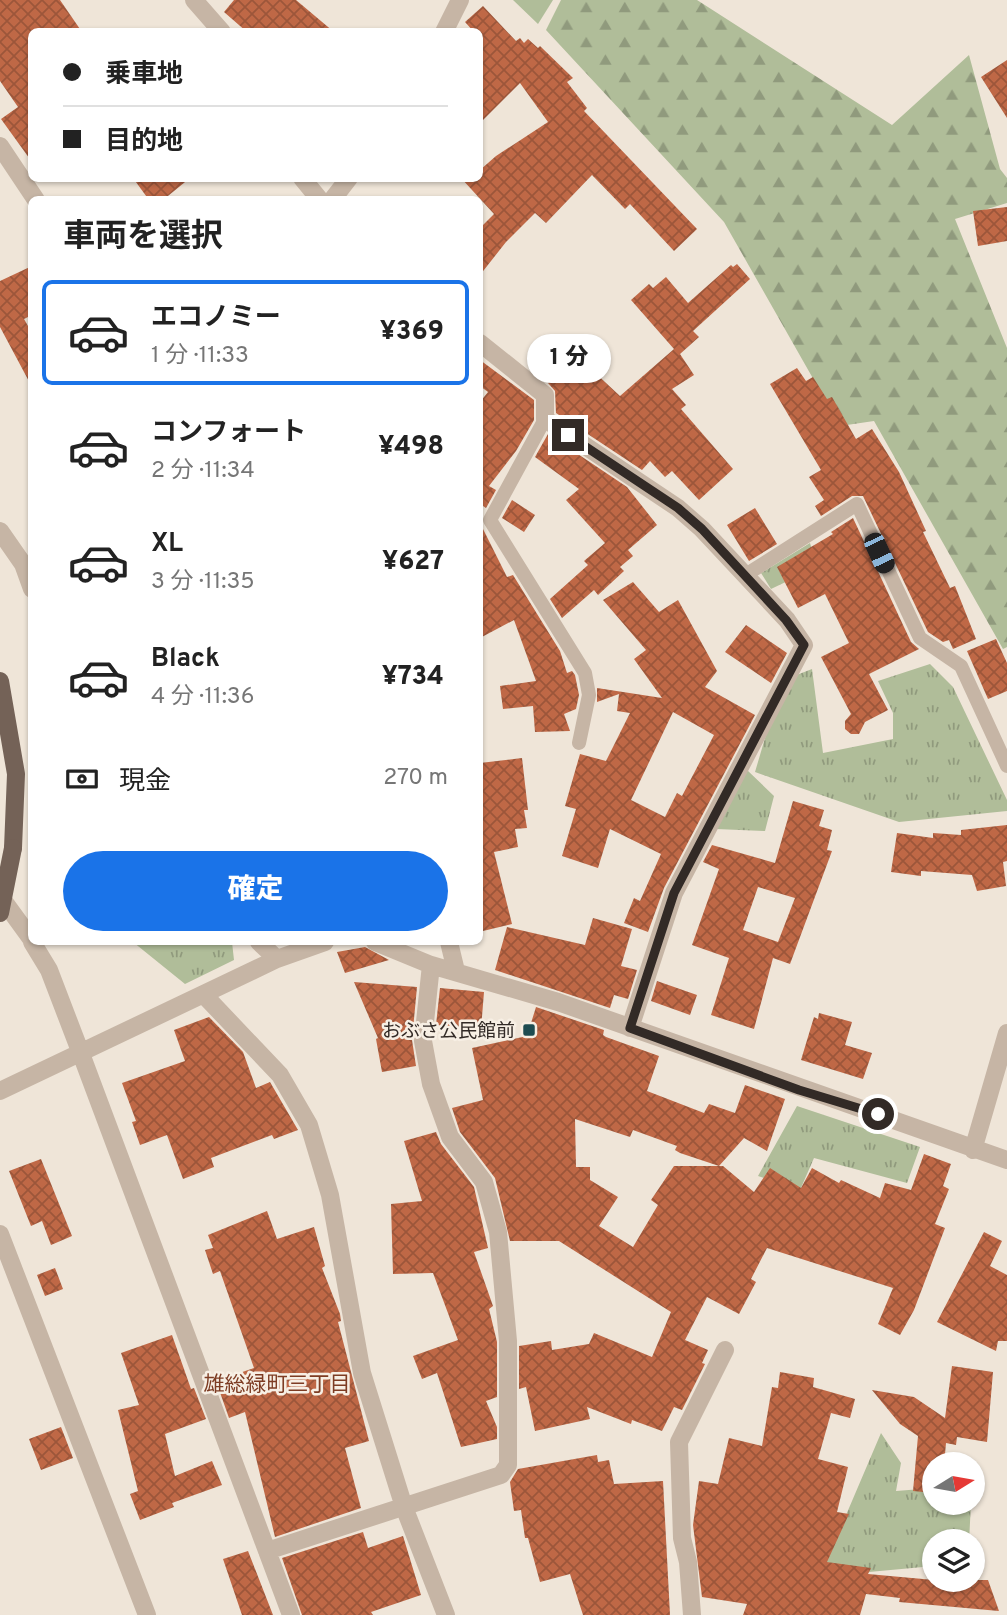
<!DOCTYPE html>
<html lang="ja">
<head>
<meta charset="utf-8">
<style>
	body { margin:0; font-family:Overpass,"Noto Sans JP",sans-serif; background:#f2f2f2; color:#222; height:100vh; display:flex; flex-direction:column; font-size:26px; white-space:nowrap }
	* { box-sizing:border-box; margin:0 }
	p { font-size:23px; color:#767676 }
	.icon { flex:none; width:38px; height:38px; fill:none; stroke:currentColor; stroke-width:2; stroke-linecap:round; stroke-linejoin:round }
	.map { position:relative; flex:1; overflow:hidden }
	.side { position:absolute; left:28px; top:196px; width:455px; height:749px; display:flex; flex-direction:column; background:#fff; border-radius:10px; box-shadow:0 2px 5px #0004 }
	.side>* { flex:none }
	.banner { position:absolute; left:28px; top:28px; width:455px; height:154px; border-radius:10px; box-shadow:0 2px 5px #0004; display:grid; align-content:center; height:154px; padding:0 35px; background:#fff }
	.needle { width:46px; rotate:79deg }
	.tools { position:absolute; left:922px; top:1452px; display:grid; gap:14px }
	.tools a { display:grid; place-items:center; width:63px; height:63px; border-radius:50%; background:#fff; box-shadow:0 2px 5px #0004; font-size:35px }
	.end { position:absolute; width:32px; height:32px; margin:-16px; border:9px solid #322a26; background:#fff; box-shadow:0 0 0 4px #fff }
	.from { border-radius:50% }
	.bubble { position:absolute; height:49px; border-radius:24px; background:#fff; box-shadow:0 2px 5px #0004; font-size:23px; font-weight:800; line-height:49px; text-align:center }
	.car { position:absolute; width:21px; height:42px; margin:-21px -10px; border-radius:9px; box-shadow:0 0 5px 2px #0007; background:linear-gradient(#222 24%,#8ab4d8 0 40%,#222 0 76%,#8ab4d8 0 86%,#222 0) }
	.banner b { display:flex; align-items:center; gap:24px; height:66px; font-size:26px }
	.banner b+b { border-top:2px solid #e0e0e0 }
	.banner i { width:18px; height:18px; background:#222 }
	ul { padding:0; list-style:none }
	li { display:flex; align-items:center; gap:21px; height:105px; margin:0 14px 10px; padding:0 21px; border:4px solid transparent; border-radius:10px }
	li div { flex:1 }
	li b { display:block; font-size:26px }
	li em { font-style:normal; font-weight:800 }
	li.on { border-color:#1a73e8 }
	li>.icon { width:63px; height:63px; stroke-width:1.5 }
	h2 { padding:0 35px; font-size:32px; line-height:84px }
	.pay { display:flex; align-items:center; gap:18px; height:77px; padding:0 35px; font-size:26px }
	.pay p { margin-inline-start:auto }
	.action { display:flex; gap:14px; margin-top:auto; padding:14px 35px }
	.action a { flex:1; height:80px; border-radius:42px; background:#1a73e8; color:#fff; font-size:28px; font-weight:800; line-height:80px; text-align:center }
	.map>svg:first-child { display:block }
</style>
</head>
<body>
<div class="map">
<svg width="1007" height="1615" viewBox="0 0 1007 1615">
	<defs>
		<pattern id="grass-tufts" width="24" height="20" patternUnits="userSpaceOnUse" patternTransform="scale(1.75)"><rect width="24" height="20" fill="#b0bd99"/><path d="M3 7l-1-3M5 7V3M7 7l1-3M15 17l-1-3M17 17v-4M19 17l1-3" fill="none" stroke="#909a7d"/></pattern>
		<pattern id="forest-firs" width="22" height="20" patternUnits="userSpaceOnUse" patternTransform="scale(1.75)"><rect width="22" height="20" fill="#b0bd99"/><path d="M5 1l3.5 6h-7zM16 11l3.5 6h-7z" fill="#909a7d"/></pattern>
		<pattern id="building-cross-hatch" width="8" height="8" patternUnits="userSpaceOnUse" patternTransform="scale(1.75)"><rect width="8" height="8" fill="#bf6846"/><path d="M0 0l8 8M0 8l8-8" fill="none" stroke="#9c563a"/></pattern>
	</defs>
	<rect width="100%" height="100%" fill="#efe5d8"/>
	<!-- grass -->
	<path fill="url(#grass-tufts)" d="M513,0H553L538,24Z
		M810,543L817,567L771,589L761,573Z
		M930,664L953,687L1007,800V811L899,822L755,772L768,728L794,676L812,669L823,753L893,739V713L878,681Z
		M747,770L774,796L765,831L716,829Z
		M133,942H232L234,960L185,984Z
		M797,1106L920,1147L907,1183L814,1158L800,1190L758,1176Z
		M881,1433L901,1463L896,1491L934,1488V1503H971L969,1542H934V1566L869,1572L826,1562Z"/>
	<!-- forest -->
	<path fill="url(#forest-firs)" d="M561,0H697L892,125L969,55L1000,169L1007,178V203L955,219L1007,348V647L1003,649L874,421L840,426L724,222L546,30Z"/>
	<!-- building -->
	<path fill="url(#building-cross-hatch)" fill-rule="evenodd" d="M0,0H60L82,32H32V162L1,119L18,107L0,81Z
		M234,0H296L334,32H247L224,12Z
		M483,6L516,41L520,38L524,43L528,39L538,48L540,46L573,78L567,82L587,108L584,111L697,229L674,251L630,204L625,209L592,175L546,223L535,213L506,242L480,275V228L494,214L461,178H480V170L496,156L548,122L520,83L480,123V32H474L465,22Z
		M1007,60V118L981,77Z
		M133,178H190L163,200H149Z
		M1007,207V241L978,246L973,211Z
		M737,264L750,279L693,331L699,337L680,354L694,375L672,389L686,405L681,409L733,469L699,500L672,471L665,477L650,461L642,470L556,413L555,391L548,383L577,356L620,396L674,349L631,300L649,284L653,288L666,277L688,303L731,265L733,267Z
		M32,266V315L24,319L32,333V387L0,327V281Z
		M480,360L534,400V420L516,451L489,486L496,490L486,508L480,504V402L488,392L480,386Z
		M797,368L806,381L813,377L827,399L832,397L856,439L872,429L899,472L926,531L923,532L950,588L955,586L976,639L953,649L949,640L943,642L928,632L863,496H852L821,516L815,506L824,500L809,477L821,470L770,384Z
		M548,434L627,487L657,525L628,550L633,556L620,567L624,571L598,595L594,590L562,618L550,599L588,565L584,561L605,543L566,500L579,489L535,457Z
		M512,500L535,515L524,532L502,518Z
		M755,508L777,544L749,561L727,525Z
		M853,518L911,642L919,649L869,674L888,710L865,722L859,734H851L845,729V721L851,714L821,657L849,643L825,594L798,608L777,567L833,534L831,532Z
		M480,523L507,577L513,575L560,651L567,673L572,671L575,675L579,695L576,709L564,714L570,731L535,732L533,706L503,709L500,686L536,681L514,620L480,638Z
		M633,582L659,612L678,600L717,671L705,687L755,715L664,888L648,932L624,923L634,898L640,901L661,854L610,829L598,868L562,856L576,809L565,806L580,754L606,761L630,713L617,711L619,694L597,702V688L662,698L634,659L646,650L603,600ZM673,712L714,735L682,796L677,793L665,817L631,800Z
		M746,625L787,653L771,683L725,652Z
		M996,639L1007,663V691L988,699L967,651Z
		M522,758L528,810H524L527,828L515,829L518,847L494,852L512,924L483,931L480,918V763Z
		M793,801L824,810L819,826L832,830L827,850L832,851L790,964L773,958L754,1029L711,1015L729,958L692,945L719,869L703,862L712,845L775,863ZM758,887L795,898L778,942L743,930Z
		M1007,825V861L1003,862L1006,886L977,891L972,875L921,871V876L891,872L897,833L933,838V833L961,835V830Z
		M593,918L632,929L621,966L637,970L628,999L614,995L610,1008L495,970L507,927L585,945Z
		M365,947L389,960L345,973L337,952Z
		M657,981L697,995L690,1015L651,1001Z
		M354,982L417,987L412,1040L416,1066L382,1072L376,1039L378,1038Z
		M440,988L484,992L481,1029L436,1025Z
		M536,1007L604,1030L603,1035L606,1037L659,1056L647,1091L704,1113L709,1104L735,1113L745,1085L785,1099L767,1151L744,1138L719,1166L680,1153L675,1150L677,1146L633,1130L630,1137L575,1119L576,1167H590V1180L618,1197L599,1226L633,1247L658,1205L651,1200L674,1166H723L754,1192L770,1168L801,1188L812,1168L839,1183L841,1180L880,1198L885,1183L911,1190L924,1154L951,1164L943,1186L949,1189L935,1224L945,1228L914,1310L900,1335L878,1324L893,1288L767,1248L751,1279L756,1282L739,1314L707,1297L685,1340L708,1350L702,1363L705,1364L682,1410L674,1407L662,1431L632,1420L631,1424L587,1407L590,1419L535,1431L526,1387L519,1389V1346L551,1341L552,1350L589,1344L594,1333L652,1357L671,1312L559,1241H510L495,1178L460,1132L452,1108L483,1100L472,1048L527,1036Z
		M819,1013L852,1022L845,1045L872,1053L863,1079L801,1060L814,1017L818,1019Z
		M209,1017L243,1052L256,1088L270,1082L298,1130L274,1139L272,1135L211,1158L214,1167L183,1179L167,1135L140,1145L132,1122L136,1121L122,1083L185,1061L174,1030Z
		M436,1132L441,1144L474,1187L488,1248L474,1252L493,1306L489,1309L497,1342V1397L486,1401L497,1427V1439L461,1447L437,1373L422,1379L413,1356L458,1340L433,1273L393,1274L391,1204L422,1201L404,1141Z
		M41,1159L72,1236L51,1245L42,1221L31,1226L9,1171Z
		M267,1211L277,1239L314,1227L325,1266L322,1268L340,1314L341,1321L338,1322L369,1441L345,1448L361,1508L275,1537L245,1412L229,1418L216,1381L254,1368L220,1271L213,1274L205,1250L213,1248L208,1235Z
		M984,1232L1002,1241L990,1266L1007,1275V1341H998L996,1351L937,1322Z
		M55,1268L63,1289L45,1296L37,1275Z
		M172,1335L191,1389L194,1388L206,1419L165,1434L175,1476L212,1461L222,1485L172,1503L174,1507L140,1520L130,1494L138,1491L118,1410L139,1405L121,1353Z
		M952,1366L993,1372L987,1442L957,1437L956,1445L946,1443L944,1465H934V1493L913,1491L918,1436L900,1424L872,1390L914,1397L945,1418Z
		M780,1372L814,1378L813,1387L855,1399L850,1418L831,1413L818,1459L848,1467L837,1512L849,1514L827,1562L871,1568L868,1574L934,1580H988L999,1611L899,1602L900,1598L866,1594L860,1615H743L747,1604L702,1597L693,1525L699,1481L718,1484L729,1438L762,1446L772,1387L778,1388Z
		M61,1427L73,1458L41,1470L29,1439Z
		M597,1455L598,1462L609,1460L614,1484L663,1481L670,1615H583L570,1574L540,1582L528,1538H525L521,1510L514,1511L510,1482L518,1469Z
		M363,1532L368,1548L403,1536L421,1595L371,1612L373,1615H302L282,1558Z
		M248,1551L273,1615H242L223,1559Z"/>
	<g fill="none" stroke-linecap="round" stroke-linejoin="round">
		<!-- service -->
		<path stroke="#c6b5a5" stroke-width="14" d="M545,419L490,520L585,673L589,695L579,743
			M744,576L857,504L920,638L961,666L1007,766"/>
		<!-- minor -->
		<path stroke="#c6b5a5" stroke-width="18" d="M194,0L222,32
			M444,32L460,0
			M0,146L36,200
			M302,178L320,200
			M332,200L349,178
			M480,343L545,395V419L678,508L702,529L787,620L804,645L674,893L630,1028
			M0,531L23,564L32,589
			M0,896L32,940
			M32,942L49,970L80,1051L291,1615
			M259,942L277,959
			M375,942L431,965L558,1002L1007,1160
			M449,942L456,971
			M204,995L280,1075L309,1125L330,1195L362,1373L404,1507L446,1615
			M0,1091L277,959L325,942
			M973,1150L1007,1033
			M0,1234L147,1615
			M267,1551L501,1475L508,1465V1341L498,1232L484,1182L450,1137L431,1084L423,1041L431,965
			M692,1615L688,1562L682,1538L679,1442L725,1350"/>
		<!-- primary -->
		<path stroke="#746257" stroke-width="18" d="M0,681L16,774L13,848"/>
		<!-- primary-bridge -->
		<path stroke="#746257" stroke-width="18" d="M0,913L13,848"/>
	</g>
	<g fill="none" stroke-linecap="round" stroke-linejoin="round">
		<!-- route -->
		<path stroke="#322a26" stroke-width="9" d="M568,435L678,508L702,529L786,620L804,645L674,893L630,1028L799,1090L878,1114"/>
	</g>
	<!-- markers -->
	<rect fill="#1e4c51" stroke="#f7efe4" stroke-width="2.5" x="522" y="1023" width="14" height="14" rx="3.5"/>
	<g text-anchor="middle" stroke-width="5" stroke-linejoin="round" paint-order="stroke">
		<!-- poi labels -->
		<g font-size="19" fill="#322a26" stroke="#f7efe4" text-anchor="end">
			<text x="515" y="1037">おぶさ公民館前</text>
		</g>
		<!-- neighbourhood labels -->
		<g font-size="21" fill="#7d3c23" stroke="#f7efe4">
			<text x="277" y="1391">雄総緑町三丁目</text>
		</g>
	</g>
</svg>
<div class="tools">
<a><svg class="needle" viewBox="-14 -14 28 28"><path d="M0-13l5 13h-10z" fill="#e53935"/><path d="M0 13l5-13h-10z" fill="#767676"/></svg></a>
<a><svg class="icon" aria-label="layers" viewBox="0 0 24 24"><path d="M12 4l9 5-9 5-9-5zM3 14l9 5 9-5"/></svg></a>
</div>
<i class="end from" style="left:878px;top:1114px"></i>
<i class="end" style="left:568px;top:435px"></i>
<div class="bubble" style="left:527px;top:334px;width:84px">1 分</div>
<i class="car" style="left:879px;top:553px;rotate:155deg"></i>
<div class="banner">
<b><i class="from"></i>乗車地</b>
<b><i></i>目的地</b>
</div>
<section class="side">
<h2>車両を選択</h2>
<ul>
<li class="on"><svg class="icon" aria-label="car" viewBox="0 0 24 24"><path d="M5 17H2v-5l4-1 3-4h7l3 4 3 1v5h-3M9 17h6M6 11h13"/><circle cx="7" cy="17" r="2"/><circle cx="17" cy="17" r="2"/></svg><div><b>エコノミー</b><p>1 分 · 11:33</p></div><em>¥369</em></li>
<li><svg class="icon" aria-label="car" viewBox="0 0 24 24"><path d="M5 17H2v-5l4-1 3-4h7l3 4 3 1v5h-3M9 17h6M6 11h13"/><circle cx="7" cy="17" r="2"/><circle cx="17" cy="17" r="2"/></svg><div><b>コンフォート</b><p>2 分 · 11:34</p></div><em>¥498</em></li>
<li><svg class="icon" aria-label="car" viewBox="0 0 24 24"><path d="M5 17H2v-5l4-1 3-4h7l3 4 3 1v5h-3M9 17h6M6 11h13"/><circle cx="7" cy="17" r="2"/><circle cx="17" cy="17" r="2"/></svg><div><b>XL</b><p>3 分 · 11:35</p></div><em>¥627</em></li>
<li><svg class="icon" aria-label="car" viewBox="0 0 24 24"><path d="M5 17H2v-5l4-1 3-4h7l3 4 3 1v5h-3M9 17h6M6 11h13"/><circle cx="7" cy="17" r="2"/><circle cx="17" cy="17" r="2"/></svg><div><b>Black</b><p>4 分 · 11:36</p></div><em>¥734</em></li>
</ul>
<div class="pay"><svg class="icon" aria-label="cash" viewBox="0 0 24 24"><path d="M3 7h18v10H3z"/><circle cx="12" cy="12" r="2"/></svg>現金<p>270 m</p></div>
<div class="action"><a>確定</a></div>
</section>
</div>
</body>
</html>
